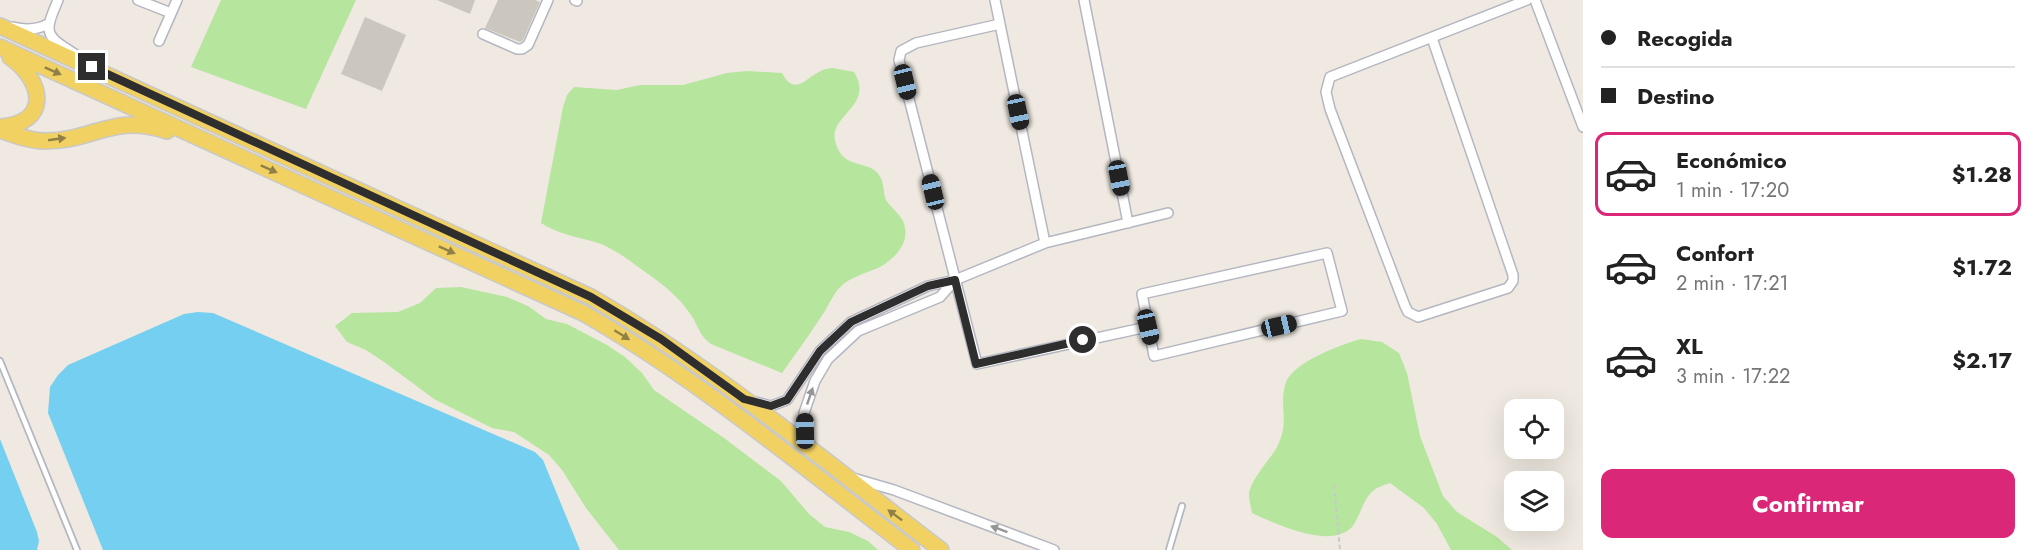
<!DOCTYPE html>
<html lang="es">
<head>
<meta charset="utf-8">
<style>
	body { margin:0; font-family:Jost,sans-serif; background:#f2f2f2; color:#222; height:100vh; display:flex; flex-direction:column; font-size:22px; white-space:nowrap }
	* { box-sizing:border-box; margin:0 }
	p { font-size:20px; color:#767676 }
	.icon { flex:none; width:33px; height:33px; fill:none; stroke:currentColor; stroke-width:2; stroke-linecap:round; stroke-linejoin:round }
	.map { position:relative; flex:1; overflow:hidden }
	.drawer { display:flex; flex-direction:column; background:#fff; width:450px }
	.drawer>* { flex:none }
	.hud { display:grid; align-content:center; height:132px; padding:0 18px; background:#fff }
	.fabs { position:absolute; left:1504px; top:399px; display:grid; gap:12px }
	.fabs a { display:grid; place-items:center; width:60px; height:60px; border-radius:12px; background:#fff; box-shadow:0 6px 24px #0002; font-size:30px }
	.end { position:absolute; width:27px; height:27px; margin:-14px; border:8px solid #2e2e2e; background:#fff; box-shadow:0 0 0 3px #fff }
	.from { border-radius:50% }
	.car { position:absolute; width:18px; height:36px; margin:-18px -9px; border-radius:8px; box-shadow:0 0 4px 2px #0007; background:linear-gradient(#222 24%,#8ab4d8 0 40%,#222 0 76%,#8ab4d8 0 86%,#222 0) }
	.hud b { display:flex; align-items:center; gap:21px; height:57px; font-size:22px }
	.hud b+b { border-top:2px solid #e0e0e0 }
	.hud i { width:15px; height:15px; background:#222 }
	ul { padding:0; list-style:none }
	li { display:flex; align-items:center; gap:18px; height:84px; margin:0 12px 9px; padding:0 6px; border:3px solid transparent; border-radius:12px }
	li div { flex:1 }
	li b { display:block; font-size:22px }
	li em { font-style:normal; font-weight:700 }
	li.current { border-color:#db2777 }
	li>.icon { width:54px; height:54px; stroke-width:1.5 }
	.button { display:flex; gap:12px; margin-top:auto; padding:12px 18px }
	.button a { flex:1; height:69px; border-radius:12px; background:#db2777; color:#fff; font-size:24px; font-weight:700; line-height:69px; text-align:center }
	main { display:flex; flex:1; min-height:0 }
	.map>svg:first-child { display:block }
</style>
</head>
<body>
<main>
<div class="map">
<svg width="1583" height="550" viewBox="0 0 1583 550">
	<rect width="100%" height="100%" fill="#efe9e1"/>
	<!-- green -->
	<path fill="#b6e59e" d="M221,0H356L306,109L191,67Z
		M833,68L854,72C875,105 829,116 835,140C842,173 871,157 881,178C884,184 883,193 886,200C891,208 899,213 903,221C912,242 895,259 878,268C865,273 852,277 841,286C833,294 828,307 821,317C809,336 795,354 782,373L711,344C701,337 699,329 693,318C683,302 670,290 655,279C638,267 620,252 601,244C581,237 558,235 541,223L563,107L567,95L574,87L617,90L640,85H683L727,73L747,71L782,73C795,98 807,76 823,70C823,69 832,68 833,68Z
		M461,287L507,297L528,306L546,319L567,324L607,345L625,357L642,373L654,390L724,438L781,481L809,514L825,527L849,532L868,541L878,550H619L586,508L562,470L549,455L514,432L492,428L434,399L384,362L366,350L347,342L335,326L352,313L398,312L420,303L436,288Z
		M1361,339L1382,342L1399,353L1407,373L1420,436L1443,496L1457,512L1497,537L1512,550H1451L1437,524L1424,508L1390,483C1385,485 1377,487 1373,491C1363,499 1360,517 1352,527C1330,550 1276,524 1252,513C1251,507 1249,500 1249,495C1250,480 1270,460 1277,447C1290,422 1279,409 1285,385C1290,363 1342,344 1361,339Z"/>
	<!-- water -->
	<path fill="#75cff0" d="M198,312L213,313L535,452L543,460L580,550H103L48,413L50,387L58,375L68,365L184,314Z
		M0,439L37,532L39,541L37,550H0Z"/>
	<!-- building -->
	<path fill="#cbc7bf" d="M437,0H475L470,14Z
		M498,0H535L540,2L523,40L520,42L485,28Z
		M365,17L406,35L382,91L341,74Z"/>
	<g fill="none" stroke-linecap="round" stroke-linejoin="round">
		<!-- service casing -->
		<g stroke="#b4b7c1" stroke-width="8">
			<path id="service" d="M0,361L77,550
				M1169,550L1182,506"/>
		</g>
		<!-- minor casing -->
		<g stroke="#b4b7c1" stroke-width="12">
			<path id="minor" d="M58,0C44,33 44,35 75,54
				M138,0L171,13
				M575,0L577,1
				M1084,0L1128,223
				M1535,0L1583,127
				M1000,24L916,43L901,51L899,60L977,364L1147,327
				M13,27C25,30 37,30 48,24
				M483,34L517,49H522L528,45L548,0
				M1432,38L1513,275V281L1508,288L1418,317L1408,312L1405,306L1330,109L1326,92L1330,77L1527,0
				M159,41L177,0
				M1045,243L1168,213
				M1327,253L1342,311L1154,356L1142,294Z
				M752,401L771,406L787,400L820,351L851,322L928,286L955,280L1045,243L995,0
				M811,447L805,431L804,413L815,381L828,359L858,331L940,297L955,280
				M853,478L894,490L1054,550"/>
		</g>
		<!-- primary casing -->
		<g stroke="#c9c9c9" stroke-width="18">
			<path id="primary" d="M0,26L591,297C716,369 827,463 941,550
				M0,47L583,313C700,380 804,468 912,550
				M0,127C51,123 44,81 10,57
				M0,130C14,135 30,141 45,141C93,141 114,113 167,131"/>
		</g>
		<!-- path -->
		<path stroke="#c9c9c9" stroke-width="2" stroke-dasharray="4.5 3" stroke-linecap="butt" d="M1334,485L1340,550"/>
		<!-- service -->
		<use href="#service" stroke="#fff" stroke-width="4.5"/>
		<!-- minor -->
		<use href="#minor" stroke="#fff" stroke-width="9"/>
		<!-- primary -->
		<use href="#primary" stroke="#f2d163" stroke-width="15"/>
	</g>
	<!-- one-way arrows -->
	<defs><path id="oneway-solid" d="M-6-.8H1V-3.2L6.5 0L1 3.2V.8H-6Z" transform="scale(1.5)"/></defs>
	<g fill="#908048">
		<use href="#oneway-solid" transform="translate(53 71) rotate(24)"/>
		<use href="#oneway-solid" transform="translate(57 139) rotate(-8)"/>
		<use href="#oneway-solid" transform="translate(269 169) rotate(24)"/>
		<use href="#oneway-solid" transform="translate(447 250) rotate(24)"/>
		<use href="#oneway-solid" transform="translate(622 335) rotate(32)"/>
		<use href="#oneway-solid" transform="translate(895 515) rotate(-143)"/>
	</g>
	<g fill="#969696">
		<use href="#oneway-solid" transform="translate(810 396) rotate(-71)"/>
		<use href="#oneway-solid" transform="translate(999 529) rotate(-160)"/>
	</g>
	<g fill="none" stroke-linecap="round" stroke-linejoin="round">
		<!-- route -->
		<path stroke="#2e2e2e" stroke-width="8" d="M92,67L591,297L661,339L744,399L771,406L787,400L820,351L851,322L928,286L955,280L976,364L1083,340"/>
	</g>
</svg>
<div class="fabs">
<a><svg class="icon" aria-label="locate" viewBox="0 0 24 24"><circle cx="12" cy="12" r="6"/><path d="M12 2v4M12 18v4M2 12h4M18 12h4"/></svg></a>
<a><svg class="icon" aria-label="layers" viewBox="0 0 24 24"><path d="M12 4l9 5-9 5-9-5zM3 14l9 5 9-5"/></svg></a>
</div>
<i class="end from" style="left:1083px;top:340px"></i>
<i class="end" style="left:92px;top:67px"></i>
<i class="car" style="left:905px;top:82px;rotate:166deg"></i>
<i class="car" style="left:1018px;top:112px;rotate:168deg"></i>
<i class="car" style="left:1119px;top:178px;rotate:169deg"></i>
<i class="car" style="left:933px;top:192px;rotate:346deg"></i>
<i class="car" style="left:1279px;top:326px;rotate:77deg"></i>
<i class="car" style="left:1148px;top:327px;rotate:167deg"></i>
<i class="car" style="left:805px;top:431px;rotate:359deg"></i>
</div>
<section class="drawer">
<div class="hud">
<b><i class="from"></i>Recogida</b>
<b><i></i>Destino</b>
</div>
<ul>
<li class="current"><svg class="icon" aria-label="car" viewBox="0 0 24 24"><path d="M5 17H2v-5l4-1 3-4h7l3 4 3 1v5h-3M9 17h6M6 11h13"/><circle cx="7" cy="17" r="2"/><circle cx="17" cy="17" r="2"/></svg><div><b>Económico</b><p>1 min · 17:20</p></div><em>$1.28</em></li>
<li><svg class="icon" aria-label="car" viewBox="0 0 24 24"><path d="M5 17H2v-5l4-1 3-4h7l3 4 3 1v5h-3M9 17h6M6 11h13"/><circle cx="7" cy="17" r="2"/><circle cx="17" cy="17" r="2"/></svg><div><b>Confort</b><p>2 min · 17:21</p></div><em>$1.72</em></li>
<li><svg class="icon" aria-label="car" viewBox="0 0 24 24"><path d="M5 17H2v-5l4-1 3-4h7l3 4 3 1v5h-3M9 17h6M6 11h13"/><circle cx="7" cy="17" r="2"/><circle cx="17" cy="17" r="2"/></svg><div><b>XL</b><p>3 min · 17:22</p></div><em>$2.17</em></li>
</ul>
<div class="button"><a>Confirmar</a></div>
</section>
</main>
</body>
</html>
